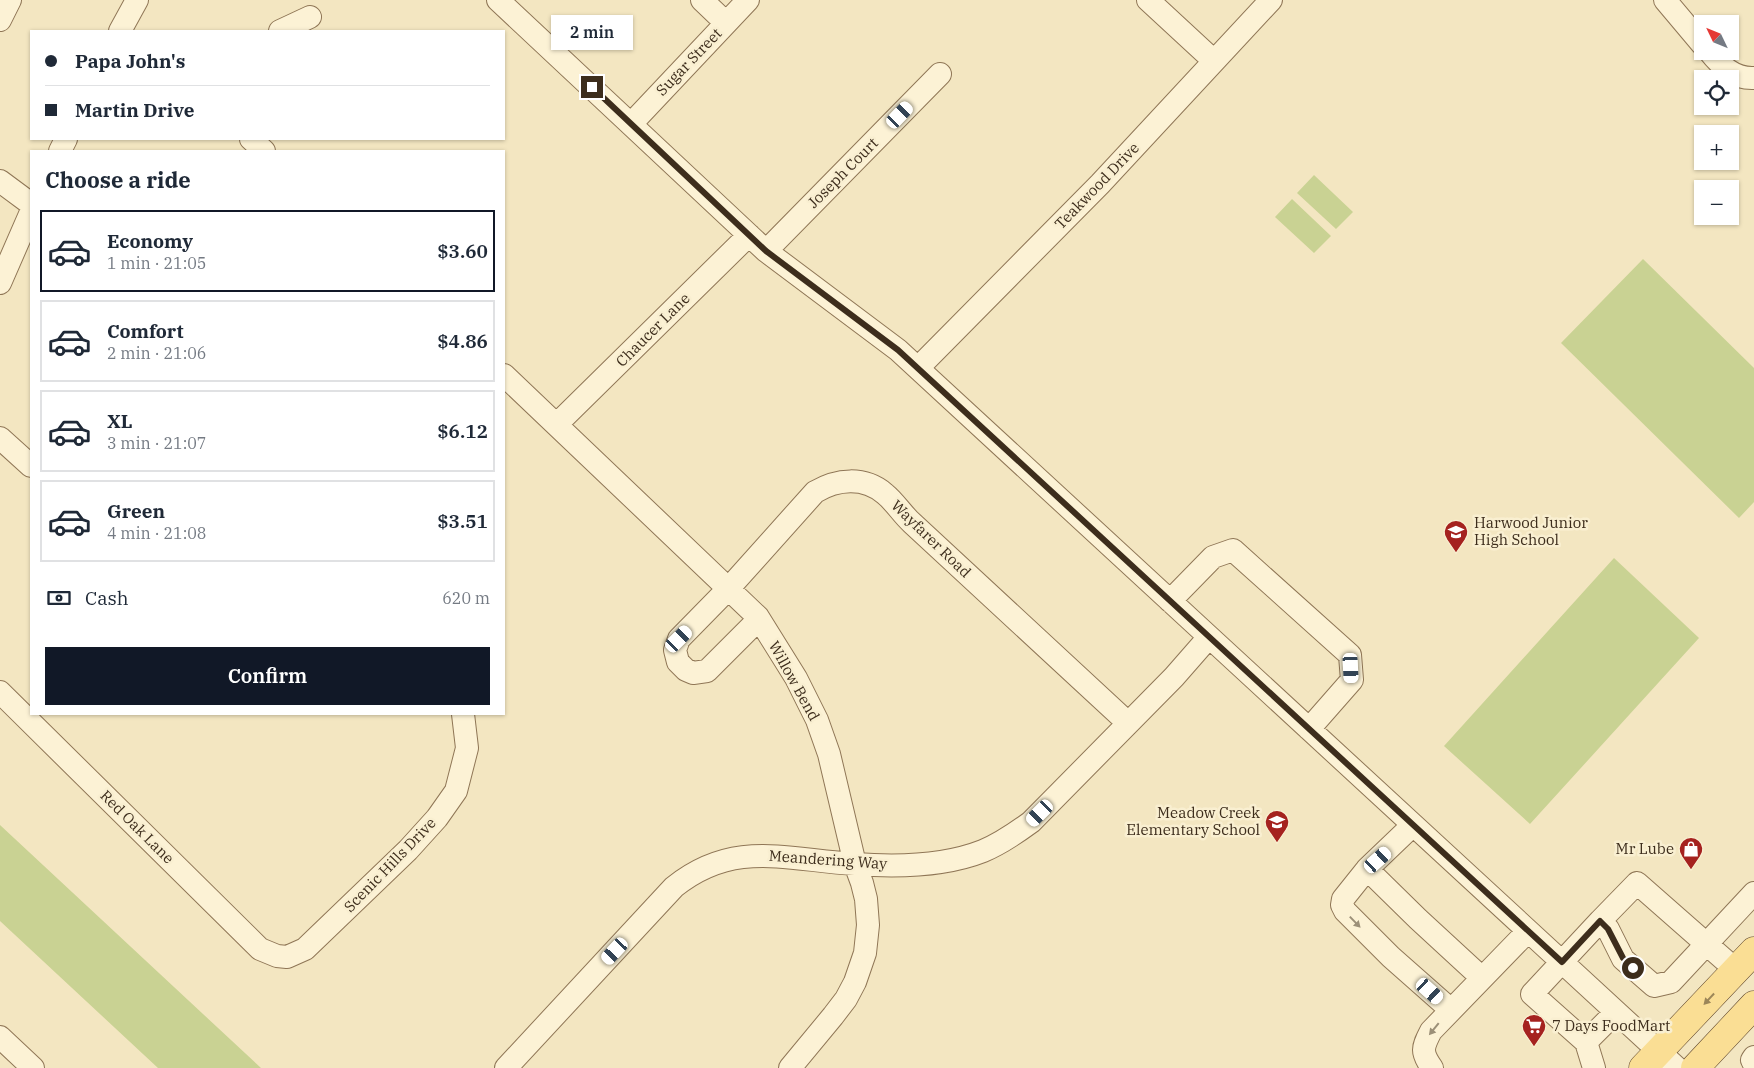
<!DOCTYPE html>
<html lang="en">
<head>
<meta charset="utf-8">
<style>
	body { margin:0; font-family:"IBM Plex Serif",serif; background:#f6f6f7; color:#1f2937; height:100vh; display:flex; flex-direction:column; font-size:19px; white-space:nowrap }
	* { box-sizing:border-box; margin:0 }
	p { font-size:16px; color:#747a83 }
	.icon { flex:none; width:28px; height:28px; fill:none; stroke:currentColor; stroke-width:2; stroke-linecap:round; stroke-linejoin:round }
	.map { position:relative; flex:1; overflow:hidden }
	.panel { position:absolute; left:30px; top:150px; width:475px; height:565px; display:flex; flex-direction:column; background:#fff; border-radius:0px; box-shadow:0 1px 4px #0004 }
	.panel>* { flex:none }
	.top-card { position:absolute; left:30px; top:30px; width:475px; height:110px; border-radius:0px; box-shadow:0 1px 4px #0004; display:grid; align-content:center; height:110px; padding:0 15px; background:#fff }
	.needle { width:32px; rotate:313deg }
	.tools { position:absolute; left:1694px; top:15px; display:grid; gap:10px }
	.tools a { display:grid; place-items:center; width:45px; height:45px; border-radius:0px; background:#fff; box-shadow:0 1px 4px #0004; font-size:25px }
	.end { position:absolute; width:22px; height:22px; margin:-11px; border:6px solid #3d2d1c; background:#fff; box-shadow:0 0 0 2px #fff }
	.from { border-radius:50% }
	.bubble { position:absolute; height:35px; border-radius:0px; background:#fff; box-shadow:0 1px 4px #0004; font-size:16px; font-weight:600; line-height:35px; text-align:center }
	.car { position:absolute; width:15px; height:30px; margin:-15px -8px; border-radius:6px; box-shadow:0 0 4px 1px #0007; background:linear-gradient(#fff 24%,#345 0 40%,#fff 0 76%,#345 0 86%,#fff 0) }
	.top-card b { display:flex; align-items:center; gap:18px; height:48px; font-size:19px }
	.top-card b+b { border-top:1px solid #e0e1e3 }
	.top-card i { width:12px; height:12px; background:#1f2937 }
	ul { padding:0; list-style:none }
	li { display:flex; align-items:center; gap:15px; height:82px; margin:0 10px 8px; padding:0 5px; border:2px solid #e0e1e3; border-radius:0px }
	li div { flex:1 }
	li b { display:block; font-size:19px }
	li em { font-style:normal; font-weight:600 }
	li.on { border-color:#111827 }
	li>.icon { width:45px; height:45px; stroke-width:1.5 }
	h2 { padding:0 15px; font-size:22px; line-height:60px }
	.pay { display:flex; align-items:center; gap:12px; height:55px; padding:0 15px; font-size:19px }
	.pay p { margin-inline-start:auto }
	.cta { display:flex; gap:10px; margin-top:auto; padding:10px 15px }
	.cta a { flex:1; height:58px; border-radius:0px; background:#111827; color:#fff; font-size:20px; font-weight:600; line-height:58px; text-align:center }
	.map>svg:first-child { display:block }
</style>
</head>
<body>
<div class="map">
<svg width="1754" height="1068" viewBox="0 0 1754 1068">
	<rect width="100%" height="100%" fill="#f3e6c1"/>
	<!-- green -->
	<path fill="#c9d293" d="M1314,175L1353,212L1336,229L1297,193Z
		M1292,199L1331,236L1314,253L1275,217Z
		M1643,259L1754,368V502L1739,518L1561,343Z
		M1614,558L1699,638L1530,824L1444,746Z
		M0,825L261,1068H158L0,921Z"/>
	<g fill="none" stroke-linecap="round" stroke-linejoin="round">
		<!-- minor casing -->
		<g stroke="#8f7656" stroke-width="24">
			<path id="minor" d="M498,0L766,251L898,350L1677,1068
				M702,0L726,23
				M1148,0L1214,61
				M1665,0L1702,44
				M0,20L10,0
				M120,31L137,0
				M280,31L310,17
				M1709,51C1721,66 1734,79 1754,78
				M631,124L748,0
				M251,139L264,151
				M60,151L66,139
				M0,181L31,204
				M766,251L940,74
				M0,283L31,212
				M918,368L1100,184L1271,0
				M504,375L758,617L796,678L817,720L829,754L855,864L862,883L866,899L868,925L865,953L855,982L846,999L833,1016L790,1068
				M557,424L749,235
				M0,438L31,466
				M1170,601L1213,557L1233,550L1350,655L1352,680L1309,729
				M759,619L707,671L693,673L686,670L678,662L675,650L679,639L729,588L815,492C837,479 864,476 885,494C895,502 902,514 912,523L1128,723
				M0,692L260,949L277,956L287,957L305,949L408,850L437,818L456,791L467,748L463,714
				M1413,825L1367,869L1418,919L1482,978
				M1367,869L1343,899L1342,905L1345,911L1391,957L1451,1010
				M1600,921L1637,883L1736,970
				M1616,1012L1586,1042L1532,994L1600,921L1608,929L1623,959L1654,986L1671,982L1754,893
				M0,1037L33,1068
				M1586,1042L1594,1068
				M1754,1057L1752,1060L1754,1064
				M506,1068L674,887C734,839 786,860 855,864C895,867 945,866 983,851C1000,844 1016,833 1031,822L1174,677L1209,637
				M1432,1068C1421,1052 1422,1048 1431,1031L1528,931"/>
		</g>
		<!-- major casing -->
		<g stroke="#5c432b" stroke-width="29">
			<path id="major" d="M1643,1068L1754,951
				M1695,1068L1754,1005"/>
		</g>
		<!-- minor -->
		<use href="#minor" stroke="#fcf2d5" stroke-width="22"/>
		<!-- major -->
		<use href="#major" stroke="#fade94" stroke-width="28"/>
	</g>
	<!-- one-way arrows -->
	<defs><path id="oneway-solid" d="M-6-.8H1V-3.2L6.5 0L1 3.2V.8H-6Z" transform="scale(1.25)"/></defs>
	<g fill="#9c9078">
		<use href="#oneway-solid" transform="translate(1355 922) rotate(46)"/>
		<use href="#oneway-solid" transform="translate(1434 1029) rotate(129)"/>
	</g>
	<use fill="#9c8658" href="#oneway-solid" transform="translate(1709 999) rotate(133)"/>
	<g fill="none" stroke-linecap="round" stroke-linejoin="round">
		<!-- route -->
		<path stroke="#3d2d1c" stroke-width="6" d="M592,87L766,251L898,350L1562,962L1600,921L1608,929L1623,958L1633,968"/>
	</g>
	<!-- icons -->
	<defs>
		<g id="school-pin" transform="scale(1.25)"><path d="M0 17L-7.5 6A9.5 9.5 0 1 1 7.5 6Z" fill="#a5221f" stroke="#f9efd1"/><path d="M0-5L7-2L0 1L-7-2ZM-4 1L0 2.5L4 1V4Q0 6-4 4Z" fill="#fff"/></g>
		<g id="shop-pin" transform="scale(1.25)"><path d="M0 17L-7.5 6A9.5 9.5 0 1 1 7.5 6Z" fill="#a5221f" stroke="#f9efd1"/><path d="M-5-2.5h2.3a2.7 3.5 0 0 1 5.4 0H5L5.5 6h-11ZM-1.5-2.5h3a1.5 2.3 0 0 0-3 0Z" fill="#fff"/></g>
		<g id="supermarket-pin" transform="scale(1.25)"><path d="M0 17L-7.5 6A9.5 9.5 0 1 1 7.5 6Z" fill="#a5221f" stroke="#f9efd1"/><path d="M-6-5.5h2.5l.6 2H6L4.5 2H-2.5L-4.4-4H-6ZM-1.5 3.2a1.3 1.3 0 1 0 .1 0ZM3 3.2a1.3 1.3 0 1 0 .1 0Z" fill="#fff"/></g>
	</defs>
	<g fill-rule="evenodd">
		<use href="#school-pin" x="1456" y="532"/>
		<use href="#school-pin" x="1277" y="822"/>
		<use href="#shop-pin" x="1691" y="849"/>
		<use href="#supermarket-pin" x="1534" y="1026"/>
	</g>
	<g text-anchor="middle" stroke-width="5" stroke-linejoin="round" paint-order="stroke">
		<!-- street labels -->
		<g font-size="15" fill="#3d2d1c" stroke="#f9efd1">
			<text transform="translate(689 62) rotate(-46)" y="5">Sugar Street</text>
			<text transform="translate(843 173) rotate(-45)" y="5">Joseph Court</text>
			<text transform="translate(1097 186) rotate(-46)" y="5">Teakwood Drive</text>
			<text transform="translate(653 330) rotate(-45)" y="5">Chaucer Lane</text>
			<text transform="translate(931 539) rotate(44)" y="5">Wayfarer Road</text>
			<text transform="translate(794 681) rotate(61)" y="5">Willow Bend</text>
			<text transform="translate(137 827) rotate(45)" y="5">Red Oak Lane</text>
			<text transform="translate(828 860) rotate(4)" y="5">Meandering Way</text>
			<text transform="translate(390 865) rotate(-46)" y="5">Scenic Hills Drive</text>
		</g>
		<!-- poi labels -->
		<g font-size="15" fill="#3d2d1c" stroke="#f9efd1" text-anchor="start">
			<text x="1474" y="528">Harwood Junior<tspan x="1474" dy="17">High School</tspan></text>
			<text x="1260" y="818" text-anchor="end">Meadow Creek<tspan x="1260" dy="17">Elementary School</tspan></text>
			<text x="1674" y="854" text-anchor="end">Mr Lube</text>
			<text x="1552" y="1031">7 Days FoodMart</text>
		</g>
	</g>
</svg>
<div class="tools">
<a><svg class="needle" viewBox="-14 -14 28 28"><path d="M0-13l5 13h-10z" fill="#e53935"/><path d="M0 13l5-13h-10z" fill="#747a83"/></svg></a>
<a><svg class="icon" aria-label="locate" viewBox="0 0 24 24"><circle cx="12" cy="12" r="6"/><path d="M12 2v4M12 18v4M2 12h4M18 12h4"/></svg></a>
<a>+</a>
<a>−</a>
</div>
<i class="end from" style="left:1633px;top:968px"></i>
<i class="end" style="left:592px;top:87px"></i>
<div class="bubble" style="left:551px;top:15px;width:82px">2 min</div>
<i class="car" style="left:900px;top:115px;rotate:44deg"></i>
<i class="car" style="left:679px;top:639px;rotate:45deg"></i>
<i class="car" style="left:1351px;top:668px;rotate:177deg"></i>
<i class="car" style="left:1040px;top:813px;rotate:225deg"></i>
<i class="car" style="left:1378px;top:860px;rotate:48deg"></i>
<i class="car" style="left:615px;top:951px;rotate:223deg"></i>
<i class="car" style="left:1430px;top:991px;rotate:132deg"></i>
<div class="top-card">
<b><i class="from"></i>Papa John's</b>
<b><i></i>Martin Drive</b>
</div>
<section class="panel">
<h2>Choose a ride</h2>
<ul>
<li class="on"><svg class="icon" aria-label="car" viewBox="0 0 24 24"><path d="M5 17H2v-5l4-1 3-4h7l3 4 3 1v5h-3M9 17h6M6 11h13"/><circle cx="7" cy="17" r="2"/><circle cx="17" cy="17" r="2"/></svg><div><b>Economy</b><p>1 min · 21:05</p></div><em>$3.60</em></li>
<li><svg class="icon" aria-label="car" viewBox="0 0 24 24"><path d="M5 17H2v-5l4-1 3-4h7l3 4 3 1v5h-3M9 17h6M6 11h13"/><circle cx="7" cy="17" r="2"/><circle cx="17" cy="17" r="2"/></svg><div><b>Comfort</b><p>2 min · 21:06</p></div><em>$4.86</em></li>
<li><svg class="icon" aria-label="car" viewBox="0 0 24 24"><path d="M5 17H2v-5l4-1 3-4h7l3 4 3 1v5h-3M9 17h6M6 11h13"/><circle cx="7" cy="17" r="2"/><circle cx="17" cy="17" r="2"/></svg><div><b>XL</b><p>3 min · 21:07</p></div><em>$6.12</em></li>
<li><svg class="icon" aria-label="car" viewBox="0 0 24 24"><path d="M5 17H2v-5l4-1 3-4h7l3 4 3 1v5h-3M9 17h6M6 11h13"/><circle cx="7" cy="17" r="2"/><circle cx="17" cy="17" r="2"/></svg><div><b>Green</b><p>4 min · 21:08</p></div><em>$3.51</em></li>
</ul>
<div class="pay"><svg class="icon" aria-label="cash" viewBox="0 0 24 24"><path d="M3 7h18v10H3z"/><circle cx="12" cy="12" r="2"/></svg>Cash<p>620 m</p></div>
<div class="cta"><a>Confirm</a></div>
</section>
</div>
</body>
</html>
